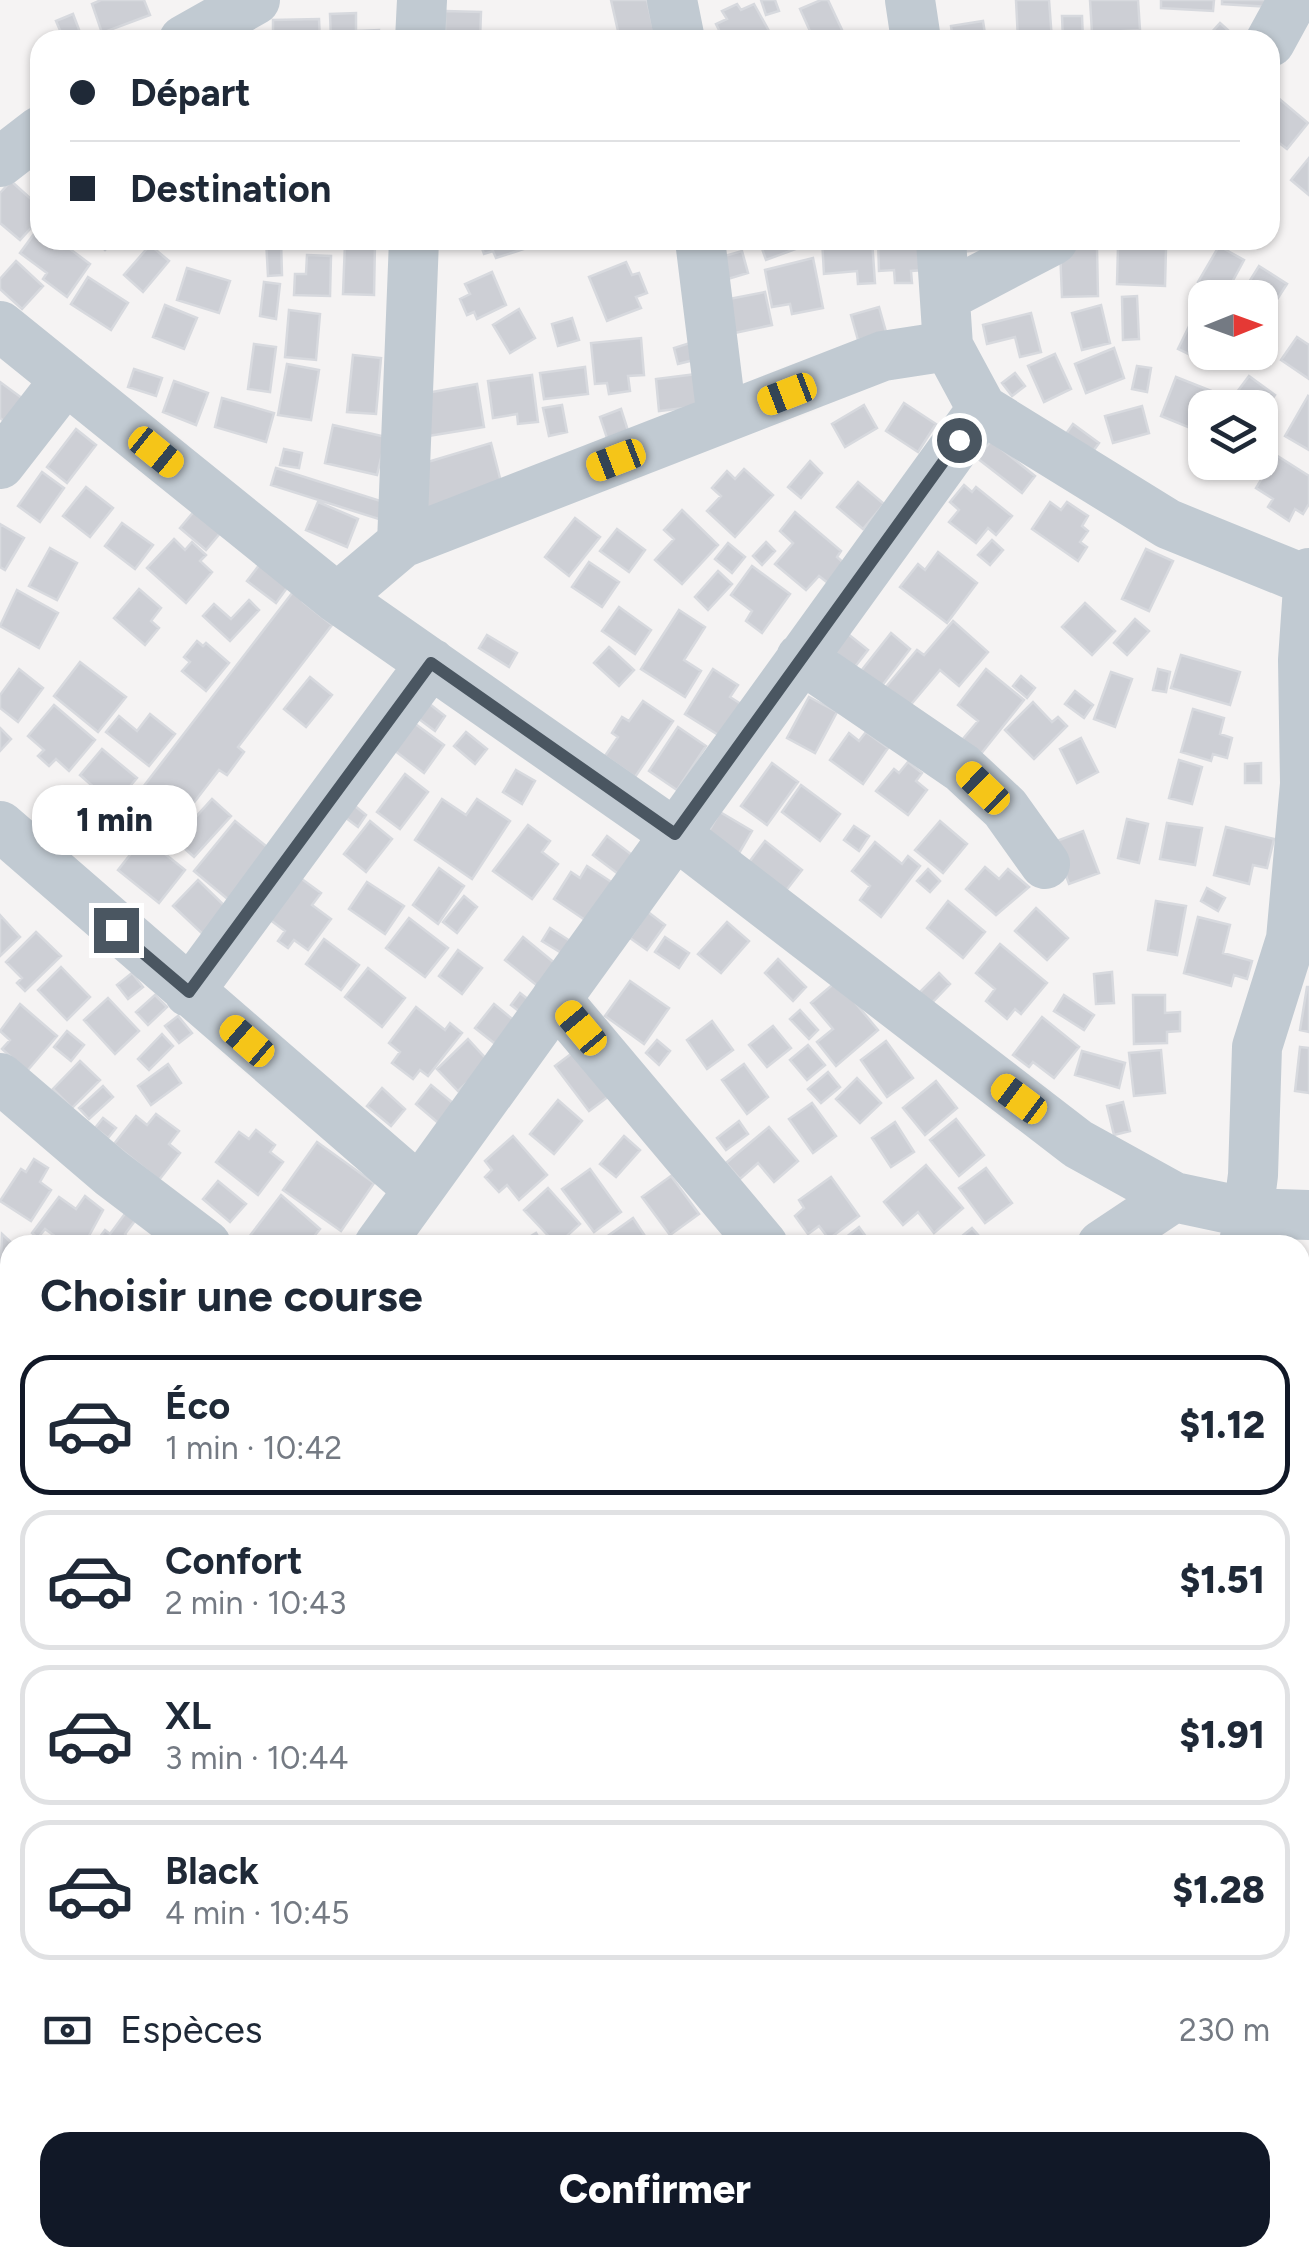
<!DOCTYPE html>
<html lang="fr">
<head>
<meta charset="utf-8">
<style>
	body { margin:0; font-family:Figtree,sans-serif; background:#f6f6f7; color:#1f2937; height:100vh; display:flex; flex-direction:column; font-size:38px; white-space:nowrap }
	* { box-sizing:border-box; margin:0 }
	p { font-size:32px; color:#747a83 }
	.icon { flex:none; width:55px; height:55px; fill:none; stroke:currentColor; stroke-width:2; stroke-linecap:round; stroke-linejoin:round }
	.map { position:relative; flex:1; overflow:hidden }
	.details { position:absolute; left:0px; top:1235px; width:1310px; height:1032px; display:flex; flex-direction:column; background:#fff; border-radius:30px 30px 0 0; box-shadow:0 2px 8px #0004 }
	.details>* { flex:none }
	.guide { position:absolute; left:30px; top:30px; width:1250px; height:220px; border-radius:30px; box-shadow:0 2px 8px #0004; display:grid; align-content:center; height:220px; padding:0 40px; background:#fff }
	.needle { width:65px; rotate:89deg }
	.buttons { position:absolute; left:1188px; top:280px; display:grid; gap:20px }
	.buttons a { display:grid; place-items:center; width:90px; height:90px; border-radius:20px; background:#fff; box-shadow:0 2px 8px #0004; font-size:50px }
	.end { position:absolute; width:45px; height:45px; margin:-22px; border:12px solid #4a5661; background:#fff; box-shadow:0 0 0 5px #fff }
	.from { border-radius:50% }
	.bubble { position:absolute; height:70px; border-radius:30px; background:#fff; box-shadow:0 2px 8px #0004; font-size:32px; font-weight:800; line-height:70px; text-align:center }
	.car { position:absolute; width:30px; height:60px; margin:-30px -15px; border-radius:12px; box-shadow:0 0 8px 2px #0007; background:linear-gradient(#f5c518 24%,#345 0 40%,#f5c518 0 76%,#345 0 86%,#f5c518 0) }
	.guide b { display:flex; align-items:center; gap:35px; height:95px; font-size:38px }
	.guide b+b { border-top:2px solid #e0e1e3 }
	.guide i { width:25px; height:25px; background:#1f2937 }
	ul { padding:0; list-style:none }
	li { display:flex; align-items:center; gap:30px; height:140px; margin:0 20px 15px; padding:0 20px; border:5px solid #e0e1e3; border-radius:30px }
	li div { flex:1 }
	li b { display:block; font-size:38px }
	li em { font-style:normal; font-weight:800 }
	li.on { border-color:#111827 }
	li>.icon { width:90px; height:90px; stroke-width:1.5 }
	h2 { padding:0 40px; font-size:45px; line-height:120px }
	.pay { display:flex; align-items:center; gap:25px; height:110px; padding:0 40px; font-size:38px }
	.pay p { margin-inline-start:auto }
	.action { display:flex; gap:20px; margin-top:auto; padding:20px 40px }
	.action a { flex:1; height:115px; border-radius:30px; background:#111827; color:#fff; font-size:40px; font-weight:800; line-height:115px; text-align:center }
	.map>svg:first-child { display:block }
</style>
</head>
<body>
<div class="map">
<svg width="1309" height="2266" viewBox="0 0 1309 2266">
	<rect width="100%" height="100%" fill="#f5f3f3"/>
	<!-- building -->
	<path fill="#cdcfd5" stroke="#d7d9de" stroke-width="2.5" d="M101,0H144L150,15L102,33L92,4Z
		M611,0H647L656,40H620Z
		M761,0H775L779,11L766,15Z
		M821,0H828L843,32L814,40L800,9Z
		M1016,0H1049L1052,40H1018Z
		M1090,0H1138L1140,30L1092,33Z
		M1161,0H1214L1213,11L1161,8Z
		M1222,0H1270V7L1222,4Z
		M737,4L741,10L754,4L769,31L752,40H724L716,24L727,19L722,11Z
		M445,11L481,12L480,40H445Z
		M356,13V31L379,30V40H331L330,14Z
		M73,14L83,40H64L56,21Z
		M1062,16H1082L1083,40H1063Z
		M319,19L320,40H273V20Z
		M983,21L986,40H953L951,26Z
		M1220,23L1239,40H1218L1211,33Z
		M1277,97L1308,123L1287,149L1270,136V105Z
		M1309,158V195L1291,180Z
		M11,181L40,207V218L20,240L0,223V193Z
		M39,227L40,240H58L90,264L67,297L43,279L47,273L20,253Z
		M95,240H115L105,250Z
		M266,240H281L282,275L268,276Z
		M479,240H524L527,248L496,258L493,251L484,254Z
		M759,240H807L809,244L766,260Z
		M822,240H872L875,283L858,284L857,271L824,274Z
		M878,240H922L924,270L911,271L912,283H895L894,270L879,271Z
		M960,240H1002L1003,247L961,252Z
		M345,243H375L374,295L343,294Z
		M150,245L169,261L143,292L124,275Z
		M1219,246L1244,260L1224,297L1198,282Z
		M1118,247L1166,249L1165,286L1117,284Z
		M1097,248L1098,296L1062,297L1060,249Z
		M742,251L748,273L728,279L721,257Z
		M307,255L331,256L330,296L294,295L295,274H306Z
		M813,258L823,308L792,314L790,304L772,307L765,270Z
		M16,261L43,286L22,309L0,289V279Z
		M626,262L632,275L639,273L647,293L636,297L641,308L607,321L589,277Z
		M1259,266L1287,284L1262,323L1260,298H1239Z
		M187,268L230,281L219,313L177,300Z
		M492,272L506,305L477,319L474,312L467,315L460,299L470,294L465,284Z
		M88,277L128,303L111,330L71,304Z
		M264,282L280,284L276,319L260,316Z
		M765,292L772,325L730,334L724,300Z
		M1137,296L1139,339L1123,340L1122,297Z
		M165,305L197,318L184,349L153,337Z
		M1101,305L1110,343L1082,350L1072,313Z
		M879,307L886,332L858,340L851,315Z
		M519,309L535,338L510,353L493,325Z
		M289,310L320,314L316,360L285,357Z
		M1196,312L1205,317L1207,352L1203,361L1178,349Z
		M1031,313L1041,352L1020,357L1015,337L987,344L983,325Z
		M572,318L579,340L558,346L552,324Z
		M1297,337L1309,345V379L1281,360Z
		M641,338L644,375L628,376L630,391L609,394L607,383L595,384L591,343Z
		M693,342L698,359L678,364L674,348Z
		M254,344L276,347L270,392L248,389Z
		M1114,348L1124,378L1086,393L1075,364Z
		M1055,354L1071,389L1044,402L1028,366Z
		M353,355L381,358L376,414L347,412Z
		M287,364L319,370L311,420L278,415Z
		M1137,366L1151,368L1147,392L1132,389Z
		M585,367L588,394L544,399L540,373Z
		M134,369L162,378L156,396L128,387Z
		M1015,373L1025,386L1012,396L1002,383Z
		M697,374L701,406L659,411L656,379Z
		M532,375L538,422L518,424L517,414L493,418L488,381Z
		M1249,376L1275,395L1260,416V408L1228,404Z
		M1176,377L1224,396L1219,408H1205V434L1161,416Z
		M174,381L208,393L196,425L163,412Z
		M0,382L30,404L13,428L0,418Z
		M477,384L484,427L428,436L421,394Z
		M1308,396L1309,397V450L1285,436Z
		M222,398L274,413L266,442L215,427Z
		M904,403L936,424L918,452L886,431Z
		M562,405L567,432L549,436L543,408Z
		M864,405L877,428L845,447L832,424Z
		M1142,406L1149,433L1113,443L1105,416Z
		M621,409L630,437L609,444L600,417Z
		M1073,424L1099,443L1089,457L1063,438Z
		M333,425L386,437L377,475L325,463Z
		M76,429L96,445L67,483L47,467Z
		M991,441L1035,476L1022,493L977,458Z
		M491,443L503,490L420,516L421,464Z
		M284,449L302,453L299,468L280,465Z
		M1276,455L1309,476V504L1303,514L1295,509L1289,521L1268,507L1273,499L1256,488Z
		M810,461L822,473L801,498L788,487Z
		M1228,462H1259L1251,476Z
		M276,468L387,503L382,520L271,485Z
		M744,469L773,495L735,537L707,511L721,496L712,488L727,471L735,479Z
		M42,472L64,488L40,522L18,506Z
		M858,482L884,504L863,529L837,507Z
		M964,485L972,492L976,487L1012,516L996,535L988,528L976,543L949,522L959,510L950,502Z
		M86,487L113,508L90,537L63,516Z
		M318,502L358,519L347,547L306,530Z
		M1050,502L1061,510L1067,502L1088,516L1082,526L1088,531L1080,542L1087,547L1078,561L1032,529Z
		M196,509L222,531L206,550L180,528Z
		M682,510L718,545L682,584L655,560L674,539L664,530Z
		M795,512L841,551L837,557L845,564L828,583L819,576L806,590L775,564L793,543L780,531Z
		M575,518L600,537L569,576L545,557Z
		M122,523L153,545L135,569L105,546Z
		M0,524L24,538L5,570L0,567Z
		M617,529L645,550L629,572L600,551Z
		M174,539L185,550L192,542L206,555L200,561L212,572L186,603L147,568Z
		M992,540L1003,550L990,565L978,555Z
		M766,542L775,551L762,565L753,556Z
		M728,543L745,557L732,573L715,559Z
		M50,548L77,563L57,600L29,586Z
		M1146,549L1173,561L1149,611L1122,599Z
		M938,552L977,583L947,623L900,587L918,564L925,570Z
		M589,562L619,582L602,607L572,587Z
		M260,564L289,585L276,603L247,581Z
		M752,566L790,594L762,633L746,621L752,611L731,595Z
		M718,571L732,584L708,610L695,597Z
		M296,588L303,602L332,625L238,747L244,752L227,775L219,770L169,835L130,804Z
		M139,589L161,608L151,621L159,628L145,645L114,618Z
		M17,590L58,613L39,648L0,626Z
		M249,600L259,610L230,641L203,616L214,604L231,619Z
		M1085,603L1115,631L1092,655L1062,627Z
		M619,607L651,630L635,654L602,631Z
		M679,610L705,627L684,660L701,671L685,697L641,669Z
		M1135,619L1149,631L1127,655L1114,643Z
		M953,621L988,652L959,686L940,670L908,708L885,688L917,650L924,655Z
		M891,633L910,649L881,687L861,671Z
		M848,634L868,650L854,668L835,652Z
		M487,635L517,653L509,667L479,648Z
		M197,641L203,646L206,643L229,663L206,691L182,671L190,662L184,657Z
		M609,647L634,670L619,686L594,663Z
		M1181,655L1240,672L1230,705L1171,688Z
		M80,662L126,697L98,732L54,696Z
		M19,669L43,688L18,722L0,708V695Z
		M713,669L738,685L730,697L741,704L720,736L685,714Z
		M986,669L1024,700L980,755L962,740L978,721L958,705Z
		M1158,669L1170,672L1166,692L1153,690Z
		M1111,672L1132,679L1115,727L1094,719Z
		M1021,676L1035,688L1027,698L1013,686Z
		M310,677L332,695L306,727L284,709Z
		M1075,691L1093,705L1084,718L1065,704Z
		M809,697L837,712L815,753L787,738Z
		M643,701L673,721L635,777L605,756L618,737L612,733L622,717L629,721Z
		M427,702L445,716L435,731L415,716Z
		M1033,702L1052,722L1058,717L1067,726L1034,759L1005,730Z
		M54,705L95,740L69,771L56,759L49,766L38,756L44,750L28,736Z
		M1193,709L1224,718L1220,734L1232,738L1227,758L1213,754L1211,761L1181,752Z
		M150,714L175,734L149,766L106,732L119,716L137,731Z
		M410,720L444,745L424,773L390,747Z
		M678,727L706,746L677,790L649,771Z
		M0,728L11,739L0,751Z
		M466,732L487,749L475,764L454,746Z
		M866,732L888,748L863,784L830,760L849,733L859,741Z
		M1081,738L1098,772L1077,783L1060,749Z
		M102,749L137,778L114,805L80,775Z
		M1179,760L1202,767L1192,804L1169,798Z
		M908,762L922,773L916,781L927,790L908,815L876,791L894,769L899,773Z
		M772,763L798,782L767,825L741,806Z
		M1261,763V783H1245V764Z
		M516,770L535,781L522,804L503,792Z
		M405,774L428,792L400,829L377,812Z
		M801,785L840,814L820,841L782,812Z
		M212,799L231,816L194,857L175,840Z
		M442,799L466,815L477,799L510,821L472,879L415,840Z
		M355,806L366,815L358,827L346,818Z
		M720,812L752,831L738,855L706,836Z
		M1127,819L1148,824L1139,863L1118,858Z
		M235,821L277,855L236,906L194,871Z
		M370,821L392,839L366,872L344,854Z
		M940,821L967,844L943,873L915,850Z
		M1167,823L1202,828L1195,865L1160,859Z
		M528,825L550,841L542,852L558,864L532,899L493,871Z
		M854,826L869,836L859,851L844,840Z
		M1226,827L1274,839L1267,868L1253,865L1249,884L1214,875Z
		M1083,831L1099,873L1069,884L1054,842Z
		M607,836L636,858L621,876L593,855Z
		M144,837L185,870L159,903L118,870Z
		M765,841L802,870L784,893L747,865Z
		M875,842L902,864L908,856L920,866L881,917L860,900L870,886L852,871Z
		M587,866L613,883L588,922L554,899L571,872L580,878Z
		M985,867L999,879L1008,869L1029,887L996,915L966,889Z
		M439,868L464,886L438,924L413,905Z
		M928,869L940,881L930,892L917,881Z
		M299,877L321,893L312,905L331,919L308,950L294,940L288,948L278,941L285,931L269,919Z
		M198,880L231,912L207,938L173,906Z
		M367,882L404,906L385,934L349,909Z
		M1207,888L1225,898L1218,911L1201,901Z
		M464,896L477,907L457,933L443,922Z
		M948,901L985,932L963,958L927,928Z
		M1156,901L1186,906L1177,955L1148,950Z
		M1036,908L1068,938L1047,960L1015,931Z
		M648,912L665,925L647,950L630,938Z
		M0,915L20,937L0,956Z
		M1198,917L1230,925L1223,953L1252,961L1247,979L1234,975L1231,986L1184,973Z
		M409,918L448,948L425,977L386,948Z
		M727,922L749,941L721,973L698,954Z
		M550,928L581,948L573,960L542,941Z
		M36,932L61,956L25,991L17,983L22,978L6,962Z
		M523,937L557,965L539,987L505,960Z
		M665,937L689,953L679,968L655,952Z
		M324,939L359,965L341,990L306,964Z
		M1000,944L1047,983L1021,1014L1015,1009L1007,1019L986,1001L995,989L976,973Z
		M458,950L482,968L462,994L439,976Z
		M778,959L806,987L793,1001L765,973Z
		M61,967L90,997L67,1020L38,990Z
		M368,968L405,998L382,1027L345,997Z
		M1112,972L1114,1003L1096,1004L1094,974Z
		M132,973L143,987L128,999L117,985Z
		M939,973L950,984L927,1008L915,997Z
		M630,981L669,1008L644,1044L605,1016Z
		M837,981L878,1030L836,1066L817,1042L833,1029L811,1003Z
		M1307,987H1309V1032L1300,1030Z
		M520,993L538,1007L529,1019L511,1005Z
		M155,995L167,1007L148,1025L136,1012Z
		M1064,995L1094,1015L1084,1030L1054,1011Z
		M1133,995H1165V1013L1180,1012V1031L1167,1032V1043L1134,1044Z
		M108,998L139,1031L115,1054L84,1020Z
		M20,1004L57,1036L27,1071L2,1049L10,1040L0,1031Z
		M494,1004L522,1027L503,1050L475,1028Z
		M416,1007L445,1030L450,1023L462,1033L428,1076L420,1070L413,1079L392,1063L400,1052L389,1043Z
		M800,1010L818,1030L809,1039L790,1019Z
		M178,1016L192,1033L179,1043L165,1026Z
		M1042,1017L1079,1047L1054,1078L1033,1062L1029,1067L1013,1055Z
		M712,1021L733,1050L707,1069L687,1040Z
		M773,1026L791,1048L767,1067L749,1045Z
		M67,1031L84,1045L71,1061L54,1047Z
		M162,1034L173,1046L149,1070L138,1059Z
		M468,1039L489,1062L458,1091L437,1069Z
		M657,1040L670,1051L659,1065L646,1053Z
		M886,1041L913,1078L887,1097L861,1060Z
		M808,1045L825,1065L807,1080L790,1060Z
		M1300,1047L1309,1048V1093L1295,1091Z
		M579,1048L613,1093L589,1111L555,1066Z
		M1161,1050L1165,1093L1134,1096L1129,1053Z
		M1082,1051L1125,1063L1119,1088L1075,1075Z
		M80,1061L100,1080L72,1108L53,1089Z
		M168,1064L181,1083L151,1105L138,1086Z
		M744,1064L768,1097L747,1114L722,1080Z
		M828,1072L840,1087L821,1103L808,1089Z
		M857,1078L881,1103L860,1123L836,1099Z
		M936,1081L957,1108L925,1135L903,1108Z
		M431,1085L459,1108L443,1127L416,1104Z
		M103,1086L113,1097L89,1119L79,1108Z
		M382,1088L405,1109L391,1126L367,1106Z
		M558,1100L582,1121L554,1154L530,1134Z
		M1123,1102L1130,1131L1114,1135L1107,1106Z
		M812,1103L836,1136L813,1153L789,1119Z
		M156,1114L179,1131L169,1144L180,1153L159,1180L114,1144L136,1116L147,1125Z
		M103,1118L116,1128L108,1138L95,1128Z
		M956,1119L984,1155L959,1176L930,1140Z
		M739,1121L748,1134L726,1150L717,1138Z
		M895,1122L914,1152L891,1167L872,1138Z
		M769,1127L798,1161L774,1182L758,1163L740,1179L726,1163Z
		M256,1130L275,1145L270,1152L283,1162L258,1195L216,1162L239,1132L249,1139Z
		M513,1136L547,1175L519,1200L507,1185L499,1192L485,1177L492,1170L485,1161Z
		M624,1136L640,1150L616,1177L600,1164Z
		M317,1142L374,1183L341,1231L283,1190Z
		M34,1159L48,1168L40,1182L51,1190L31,1221L0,1201L21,1169L26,1172Z
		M926,1165L963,1208L934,1233L918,1212L903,1225L884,1202Z
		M986,1168L1012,1203L985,1223L959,1188Z
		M590,1169L621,1212L594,1232L562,1189Z
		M671,1176L699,1214L670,1235L642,1197Z
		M831,1177L859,1216L829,1239L819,1226L808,1234L795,1216L804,1208L799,1200Z
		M218,1181L246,1204L230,1222L203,1199Z
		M548,1188L580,1224L557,1245L524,1210Z
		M281,1195L320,1229L307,1245L292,1240L289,1245H260L249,1237Z
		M85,1196L103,1210L84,1245H67L45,1229L38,1238L32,1233L59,1197L76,1209Z
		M127,1211L137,1218L125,1234L133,1245H94L105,1230L110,1234Z
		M633,1218L651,1245H599L598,1243Z
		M859,1227L872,1245H836Z
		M972,1228L987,1245H951Z
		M536,1233L543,1245H516Z
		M2,1234L14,1245H10V1291L0,1280Z
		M1300,1277H1306L1304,1302H1300Z
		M1309,1353V1387L1300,1386V1365L1306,1367Z
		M1309,1426V1477H1304L1300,1427Z
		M1300,1492H1309L1305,1530H1300Z
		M0,1521L10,1530V1539L0,1550Z
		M10,1587V1620L0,1611V1599Z
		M0,1673L10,1682L1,1697L6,1702L0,1709Z
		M1309,1686V1716L1300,1718V1688Z
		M1309,1754V1787L1300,1788V1756Z
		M2,1755L10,1761V1775L0,1789Z
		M1309,1927V1968L1304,1969L1300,1929Z
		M10,1932V1985L0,1990V1938Z
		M9,2078L10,2151L0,2155V2082Z
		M10,2180V2217L0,2222V2185Z
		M215,2258L219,2266H202L198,2259Z
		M232,2258H255L236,2266Z
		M409,2258H428L432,2266H391Z
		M443,2258H495L496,2259L483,2266H447Z
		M541,2258H575L578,2266H544Z
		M687,2258H711L714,2266H665Z"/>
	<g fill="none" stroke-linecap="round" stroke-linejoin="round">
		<!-- minor -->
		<path stroke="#c1cad2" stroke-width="50" d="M672,0L680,40
			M910,0L916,40
			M184,40L255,0
			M420,40L422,0
			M1270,42L1293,0
			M0,162L40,131
			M700,240L722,418
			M941,240L948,346L982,409L1168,524L1306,580
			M946,296L1053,240
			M0,326L337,598L675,834L1078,1144L1174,1197L1249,1213L1309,1215
			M0,464L66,379
			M402,543L414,240
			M337,598L402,543L883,356L948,346
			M801,658L962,768L1005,808L1045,864
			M0,826L419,1189
			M189,992L431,663
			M556,999L763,1245
			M0,1078L111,1173L206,1245
			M379,1245L982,409
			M1102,1245L1174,1197
			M1244,1245L1253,1175L1257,1047L1291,939L1305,784L1303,660L1309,573
			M0,1335L10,1344
			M1300,1565L1309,1563
			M0,1817L10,1802
			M1300,2015L1309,2011
			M329,2258L333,2266
			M737,2258L740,2266
			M850,2266L875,2258"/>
	</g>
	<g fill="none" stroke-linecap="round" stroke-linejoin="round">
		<!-- route -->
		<path stroke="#4a5661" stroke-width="12" d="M116,930L189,992L431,663L675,834L959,440"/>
	</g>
</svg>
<div class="buttons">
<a><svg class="needle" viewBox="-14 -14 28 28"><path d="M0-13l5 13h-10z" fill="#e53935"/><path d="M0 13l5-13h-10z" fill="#747a83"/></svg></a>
<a><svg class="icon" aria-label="layers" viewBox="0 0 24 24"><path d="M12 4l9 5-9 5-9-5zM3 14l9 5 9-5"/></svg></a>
</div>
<i class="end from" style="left:959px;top:440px"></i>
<i class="end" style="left:116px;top:930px"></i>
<div class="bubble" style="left:32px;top:785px;width:165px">1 min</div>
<i class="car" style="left:787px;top:394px;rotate:249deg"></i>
<i class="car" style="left:156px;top:452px;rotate:129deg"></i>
<i class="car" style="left:616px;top:460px;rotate:249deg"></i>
<i class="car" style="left:983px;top:788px;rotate:314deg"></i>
<i class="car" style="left:581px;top:1028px;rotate:320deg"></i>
<i class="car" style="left:247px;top:1041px;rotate:311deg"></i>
<i class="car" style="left:1019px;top:1099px;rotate:307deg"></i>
<div class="guide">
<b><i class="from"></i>Départ</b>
<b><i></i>Destination</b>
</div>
<section class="details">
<h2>Choisir une course</h2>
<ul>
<li class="on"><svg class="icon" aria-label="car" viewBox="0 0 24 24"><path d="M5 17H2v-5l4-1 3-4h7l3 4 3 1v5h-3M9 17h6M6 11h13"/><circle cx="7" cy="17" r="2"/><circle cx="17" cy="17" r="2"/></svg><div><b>Éco</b><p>1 min · 10:42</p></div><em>$1.12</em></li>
<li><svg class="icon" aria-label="car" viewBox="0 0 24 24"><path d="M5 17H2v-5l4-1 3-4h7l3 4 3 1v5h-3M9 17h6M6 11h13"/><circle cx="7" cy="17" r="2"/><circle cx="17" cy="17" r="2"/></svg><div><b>Confort</b><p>2 min · 10:43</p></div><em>$1.51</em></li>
<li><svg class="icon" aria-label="car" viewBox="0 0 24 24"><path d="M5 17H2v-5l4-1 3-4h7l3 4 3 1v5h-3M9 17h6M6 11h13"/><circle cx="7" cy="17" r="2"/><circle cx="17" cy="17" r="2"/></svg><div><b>XL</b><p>3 min · 10:44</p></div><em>$1.91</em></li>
<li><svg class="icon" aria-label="car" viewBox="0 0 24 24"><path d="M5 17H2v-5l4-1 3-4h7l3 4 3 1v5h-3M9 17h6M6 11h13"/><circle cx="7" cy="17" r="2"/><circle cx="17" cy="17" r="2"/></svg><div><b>Black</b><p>4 min · 10:45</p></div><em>$1.28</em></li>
</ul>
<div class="pay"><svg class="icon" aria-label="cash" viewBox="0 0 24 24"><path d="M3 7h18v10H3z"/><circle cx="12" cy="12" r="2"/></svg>Espèces<p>230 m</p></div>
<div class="action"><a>Confirmer</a></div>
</section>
</div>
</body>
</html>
